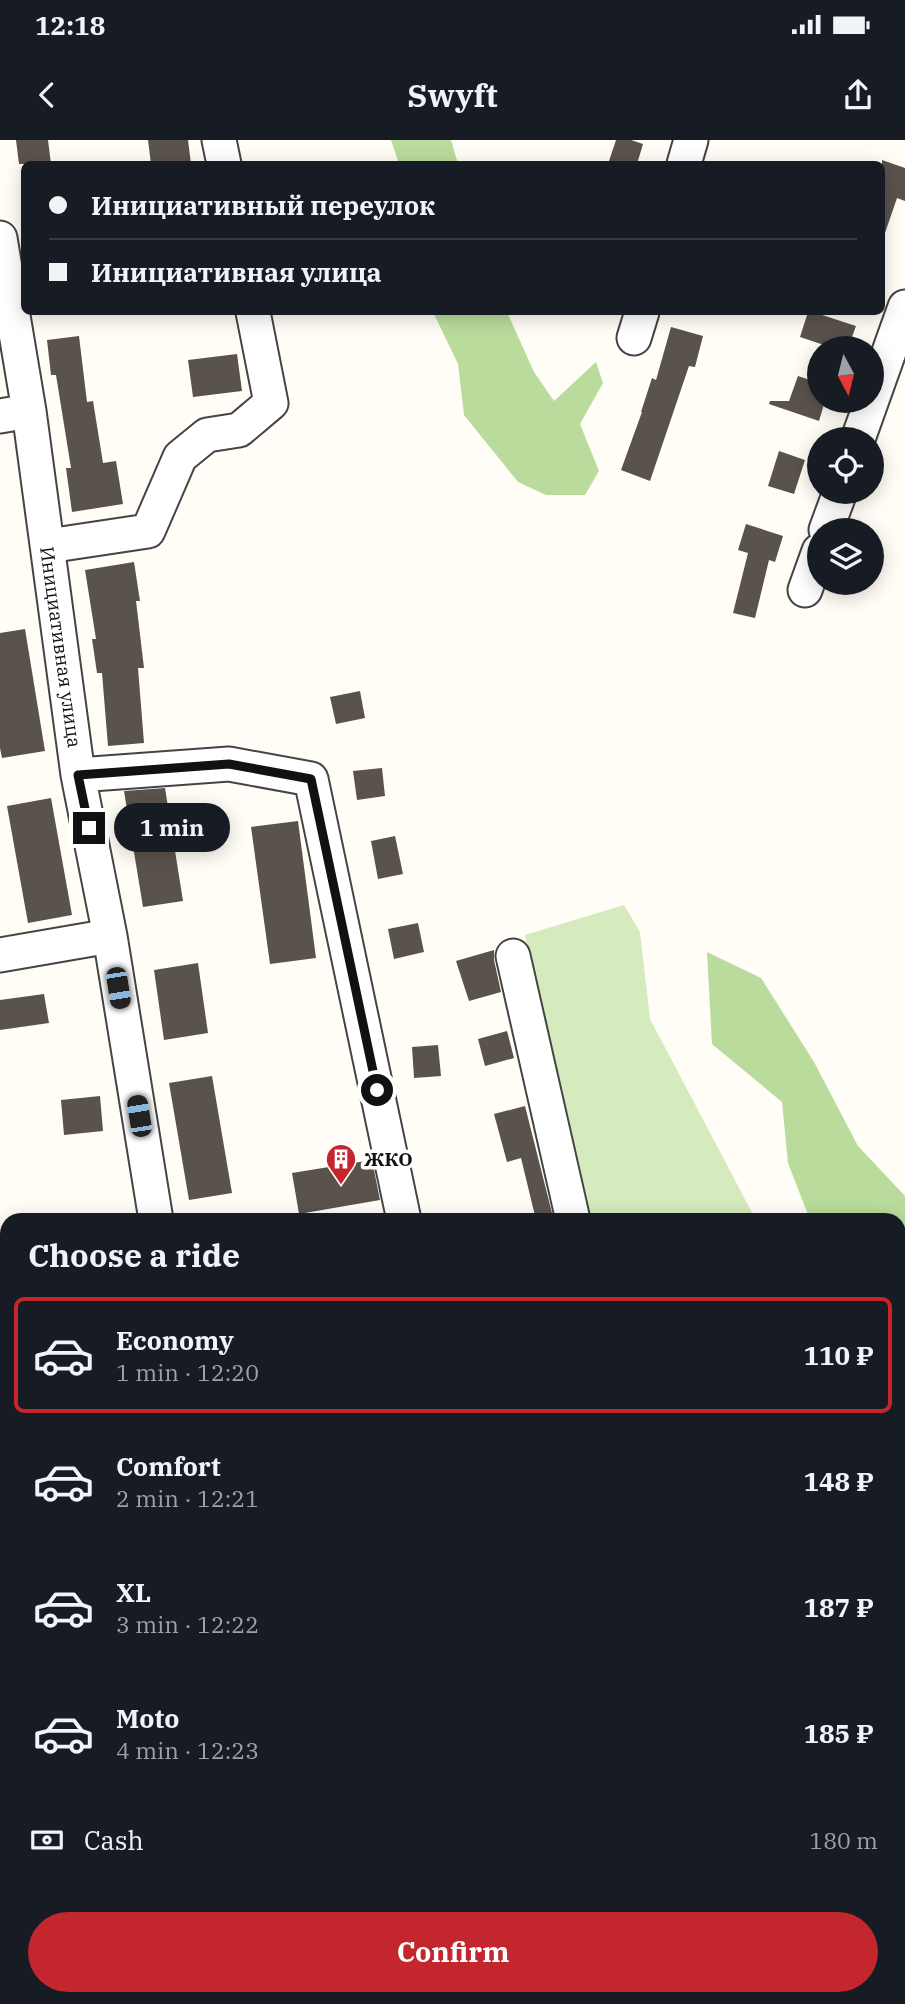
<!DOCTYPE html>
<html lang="en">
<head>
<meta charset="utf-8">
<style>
	body { margin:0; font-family:"IBM Plex Serif",serif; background:#242831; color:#f1f3f6; height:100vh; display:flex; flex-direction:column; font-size:26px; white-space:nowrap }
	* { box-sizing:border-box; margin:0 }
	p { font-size:23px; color:#9ea1a6 }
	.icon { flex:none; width:38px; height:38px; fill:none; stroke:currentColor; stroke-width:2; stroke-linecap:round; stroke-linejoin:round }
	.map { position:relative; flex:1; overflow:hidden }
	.side { position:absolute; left:0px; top:1073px; width:906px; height:793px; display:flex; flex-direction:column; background:#171b24; border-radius:21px 21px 0 0; box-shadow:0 4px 18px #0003 }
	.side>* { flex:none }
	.guide { position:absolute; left:21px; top:21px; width:864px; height:154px; border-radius:10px; box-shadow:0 4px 18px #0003; display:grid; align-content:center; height:154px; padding:0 28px; background:#171b24 }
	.needle { width:46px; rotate:173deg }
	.tools { position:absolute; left:807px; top:196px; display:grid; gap:14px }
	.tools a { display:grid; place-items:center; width:77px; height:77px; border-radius:50%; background:#171b24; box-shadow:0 4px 18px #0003; font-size:35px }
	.end { position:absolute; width:32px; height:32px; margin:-16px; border:9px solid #111; background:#fff; box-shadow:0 0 0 4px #fff }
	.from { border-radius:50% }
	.bubble { position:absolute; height:49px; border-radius:24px; background:#171b24; box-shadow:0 4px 18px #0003; font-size:23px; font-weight:700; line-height:49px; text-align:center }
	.car { position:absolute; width:21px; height:42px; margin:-21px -10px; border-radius:9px; box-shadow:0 0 5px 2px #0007; background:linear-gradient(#222 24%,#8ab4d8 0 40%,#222 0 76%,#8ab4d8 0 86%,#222 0) }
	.guide b { display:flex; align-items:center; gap:24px; height:66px; font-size:26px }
	.guide b+b { border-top:2px solid #363941 }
	.guide i { width:18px; height:18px; background:#f1f3f6 }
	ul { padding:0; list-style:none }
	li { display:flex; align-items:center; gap:21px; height:116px; margin:0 14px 10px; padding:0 14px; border:4px solid transparent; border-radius:10px }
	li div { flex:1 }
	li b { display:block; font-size:26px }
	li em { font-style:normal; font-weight:700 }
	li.on { border-color:#c4262e }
	li>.icon { width:63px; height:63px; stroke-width:1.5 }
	h2 { padding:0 28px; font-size:32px; line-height:84px }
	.pay { display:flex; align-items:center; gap:18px; height:77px; padding:0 28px; font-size:26px }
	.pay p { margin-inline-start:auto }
	.primary-button { display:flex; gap:14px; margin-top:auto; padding:14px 28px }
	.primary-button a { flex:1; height:80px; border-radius:42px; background:#c4262e; color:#fff; font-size:28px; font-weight:700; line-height:80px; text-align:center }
	.status { display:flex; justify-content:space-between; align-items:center; height:49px; padding:0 35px; background:#171b24; direction:ltr }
	.status svg { height:19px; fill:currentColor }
	header { display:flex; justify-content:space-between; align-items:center; height:91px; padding:0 28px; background:#171b24; font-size:32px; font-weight:700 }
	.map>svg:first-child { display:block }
</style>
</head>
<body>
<div class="status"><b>12:18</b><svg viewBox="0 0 49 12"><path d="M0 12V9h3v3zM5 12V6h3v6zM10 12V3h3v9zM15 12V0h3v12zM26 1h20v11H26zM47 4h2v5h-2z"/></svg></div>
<header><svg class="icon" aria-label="back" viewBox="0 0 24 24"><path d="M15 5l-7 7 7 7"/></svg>Swyft<svg class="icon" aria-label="share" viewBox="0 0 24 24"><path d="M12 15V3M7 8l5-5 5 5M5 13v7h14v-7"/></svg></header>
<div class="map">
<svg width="905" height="1864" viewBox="0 0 905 1864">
	<rect width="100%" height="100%" fill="#fffdf5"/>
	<!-- green -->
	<path fill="#d5ebbd" d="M624,765L640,792L650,879L756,1080H587L545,897L525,795Z"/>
	<!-- forest -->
	<path fill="#b9dc9c" d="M391,0H451L458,24H399Z
		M433,172H507L534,232L554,261L596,222L603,243L580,284L599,331L585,355H546L518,342L464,275L458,224Z
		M707,812L761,838L814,922L858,1006L905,1056V1156L900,1154V1080H810L788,1023L782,962L712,904Z
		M905,1504V1576L900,1575V1505Z
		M793,1858L837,1859L838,1864H757Z
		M345,1859V1858L443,1859L411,1864H346Z"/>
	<!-- building -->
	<path fill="#5a524d" d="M16,0H48L51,24H19Z
		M148,0H188L191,24H151Z
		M616,0H631L643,4L637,24H608Z
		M882,20L905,28V61L897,58L885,93L882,92Z
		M808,172H813L856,186L848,208H833L800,197Z
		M671,187L703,196L695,227L689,226L650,341L621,330L642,272H641L652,238L656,240Z
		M79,196L87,262L93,261L103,323L116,321L123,364L72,372L66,328H71L56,235H51L47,200Z
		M237,214L242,251L193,257L188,220Z
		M798,236L819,243V261H825L819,281L769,264L770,261H789Z
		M779,311L805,320L794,354L768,346Z
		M746,384L783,396L775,422L769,420L755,478L733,473L748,413L738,410Z
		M134,422L140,461H136L144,528H138L144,603L108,606L102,533H97L92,499H96L85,430Z
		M25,489L45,611L2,618L0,608V493Z
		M360,551L365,578L336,584L330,557Z
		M382,628L385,656L357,660L353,631Z
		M165,648L183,761L143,767L124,651Z
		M51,658L72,775L28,783L7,666Z
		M298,681L316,818L270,824L251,687Z
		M395,696L403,734L378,739L371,701Z
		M418,783L424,812L394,819L388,789Z
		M494,810V820L501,852L469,861L456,821Z
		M198,823L208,893L164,900L154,830Z
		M44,854L49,883L0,890V860Z
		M507,891L514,918L485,926L478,899Z
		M438,905L441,936L414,938L412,907Z
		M212,936L232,1053L189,1060L169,943Z
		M100,956L103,991L64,995L61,960Z
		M525,966L553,1077L541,1080H536L521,1018L507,1022L494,974Z
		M372,1020L380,1060L299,1074L292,1033Z"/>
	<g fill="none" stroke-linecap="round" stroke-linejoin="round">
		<!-- minor casing -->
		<g stroke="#444" stroke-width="37">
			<path id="minor" d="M219,0L224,24
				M684,24L691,0
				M0,98L29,271L78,635L110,796L156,1080
				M634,198L642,172
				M0,276L29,271
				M858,299L905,167
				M826,390L840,352
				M48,406L148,391L180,317L207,295L239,290L271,263L253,172
				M805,450L819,411
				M78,635L229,624L311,639L404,1080
				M0,815L110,796
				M513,816L573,1080
				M0,1160L7,1159
				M0,1415L7,1414
				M900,1618L905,1620
				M0,1745L7,1744
				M725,1858V1864
				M507,1864L519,1858"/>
		</g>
		<!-- path -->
		<path stroke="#333" stroke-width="4.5" stroke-dasharray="7 3.5" stroke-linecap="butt" d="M0,1780L7,1779"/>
		<!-- minor -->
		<use href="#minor" stroke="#fff" stroke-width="33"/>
	</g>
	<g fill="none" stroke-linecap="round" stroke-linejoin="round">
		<!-- route -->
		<path stroke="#111" stroke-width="9" d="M89,688L78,635L229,624L311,639L377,950"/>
	</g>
	<!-- icons -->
	<defs>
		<g id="building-pin" transform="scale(1.575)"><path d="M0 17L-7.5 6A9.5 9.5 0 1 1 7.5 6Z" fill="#c4262e" stroke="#fff"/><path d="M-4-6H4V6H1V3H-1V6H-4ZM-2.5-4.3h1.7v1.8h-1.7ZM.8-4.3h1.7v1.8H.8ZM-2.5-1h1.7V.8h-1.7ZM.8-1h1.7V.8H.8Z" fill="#fff"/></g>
	</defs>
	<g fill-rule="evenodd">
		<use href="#building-pin" x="341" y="1019"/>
	</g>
	<g text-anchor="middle" stroke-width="7" stroke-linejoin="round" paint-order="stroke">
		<!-- street labels -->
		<g font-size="19" fill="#111" stroke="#fff">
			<text transform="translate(61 507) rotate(82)" y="7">Инициативная улица</text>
		</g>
		<!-- poi labels -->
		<g font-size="19" font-weight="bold" fill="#111" stroke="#fff" text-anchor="start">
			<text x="364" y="1026">ЖКО</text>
		</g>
	</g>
</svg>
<div class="tools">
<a><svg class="needle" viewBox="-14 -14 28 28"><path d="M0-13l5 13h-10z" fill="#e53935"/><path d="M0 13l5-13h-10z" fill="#9ea1a6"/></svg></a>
<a><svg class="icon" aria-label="locate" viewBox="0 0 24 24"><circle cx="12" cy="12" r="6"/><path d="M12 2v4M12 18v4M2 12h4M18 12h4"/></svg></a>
<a><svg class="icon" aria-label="layers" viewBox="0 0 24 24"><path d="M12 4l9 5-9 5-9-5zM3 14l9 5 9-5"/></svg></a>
</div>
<i class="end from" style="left:377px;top:950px"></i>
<i class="end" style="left:89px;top:688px"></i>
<div class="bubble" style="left:114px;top:663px;width:116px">1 min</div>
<i class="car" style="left:118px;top:848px;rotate:171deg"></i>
<i class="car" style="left:139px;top:976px;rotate:351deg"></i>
<div class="guide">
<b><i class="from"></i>Инициативный переулок</b>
<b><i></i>Инициативная улица</b>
</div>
<section class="side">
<h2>Choose a ride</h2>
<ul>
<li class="on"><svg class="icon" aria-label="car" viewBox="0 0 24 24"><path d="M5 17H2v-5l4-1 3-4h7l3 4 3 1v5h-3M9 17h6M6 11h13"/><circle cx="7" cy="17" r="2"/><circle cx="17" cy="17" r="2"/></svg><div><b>Economy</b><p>1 min · 12:20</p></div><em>110 ₽</em></li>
<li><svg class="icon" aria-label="car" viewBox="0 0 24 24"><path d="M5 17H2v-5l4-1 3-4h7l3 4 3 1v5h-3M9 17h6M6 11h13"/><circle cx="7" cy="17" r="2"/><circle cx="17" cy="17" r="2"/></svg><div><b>Comfort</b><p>2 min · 12:21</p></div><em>148 ₽</em></li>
<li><svg class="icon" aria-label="car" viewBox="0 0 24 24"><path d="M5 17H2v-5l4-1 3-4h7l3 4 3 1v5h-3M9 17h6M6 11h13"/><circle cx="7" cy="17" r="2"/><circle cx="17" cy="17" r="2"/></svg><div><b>XL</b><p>3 min · 12:22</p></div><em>187 ₽</em></li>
<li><svg class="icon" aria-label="car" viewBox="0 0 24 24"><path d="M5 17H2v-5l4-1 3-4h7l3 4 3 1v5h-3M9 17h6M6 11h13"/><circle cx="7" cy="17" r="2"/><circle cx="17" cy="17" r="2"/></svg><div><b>Moto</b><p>4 min · 12:23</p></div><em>185 ₽</em></li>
</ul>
<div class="pay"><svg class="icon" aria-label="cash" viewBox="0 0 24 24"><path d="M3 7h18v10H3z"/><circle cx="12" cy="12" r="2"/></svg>Cash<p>180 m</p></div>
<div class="primary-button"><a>Confirm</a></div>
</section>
</div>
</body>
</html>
